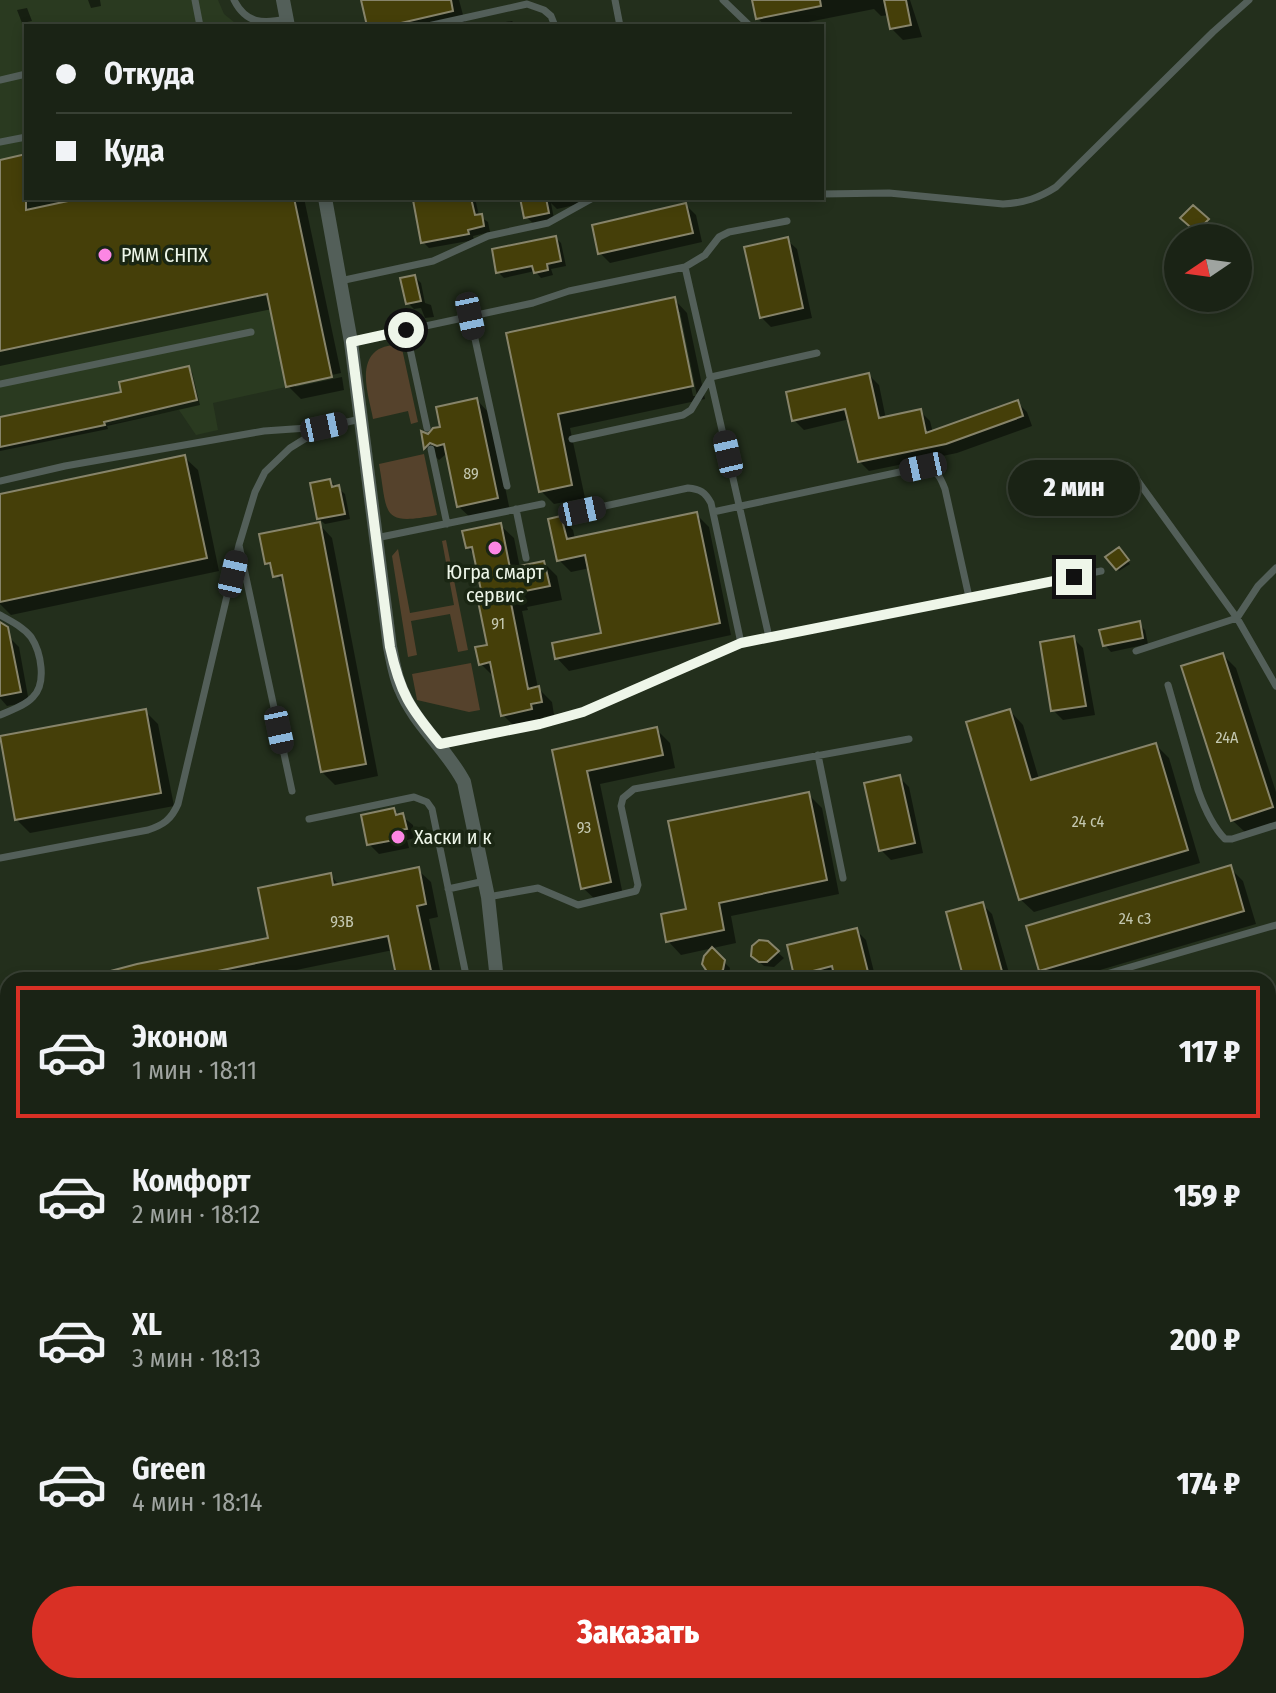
<!DOCTYPE html>
<html lang="ru">
<head>
<meta charset="utf-8">
<style>
	body { margin:0; font-family:"Fira Sans Condensed",sans-serif; background:#232b1e; color:#f1f3f6; height:100vh; display:flex; flex-direction:column; font-size:30px; white-space:nowrap }
	* { box-sizing:border-box; margin:0 }
	p { font-size:26px; color:#9fa4a0 }
	.icon { flex:none; width:44px; height:44px; fill:none; stroke:currentColor; stroke-width:2; stroke-linecap:round; stroke-linejoin:round }
	.map { position:relative; flex:1; overflow:hidden }
	.sheet { position:absolute; left:0px; top:972px; width:1276px; height:722px; display:flex; flex-direction:column; background:#1a2315; border-radius:24px 24px 0 0; box-shadow:0 4px 12px #0003,0 0 0 2px #384034 }
	.sheet>* { flex:none }
	.guide { position:absolute; left:24px; top:24px; width:800px; height:176px; border-radius:0px; box-shadow:0 4px 12px #0003,0 0 0 2px #384034; display:grid; align-content:center; height:176px; padding:0 32px; background:#1a2315 }
	.needle { width:52px; rotate:257deg }
	.tools { position:absolute; left:1164px; top:224px; display:grid; gap:16px }
	.tools a { display:grid; place-items:center; width:88px; height:88px; border-radius:50%; background:#1a2315; box-shadow:0 4px 12px #0003,0 0 0 2px #384034; font-size:40px }
	.end { position:absolute; width:36px; height:36px; margin:-18px; border:10px solid #eef6e9; background:#111; box-shadow:0 0 0 4px #111 }
	.from { border-radius:50% }
	.bubble { position:absolute; height:56px; border-radius:28px; background:#1a2315; box-shadow:0 4px 12px #0003,0 0 0 2px #384034; font-size:26px; font-weight:800; line-height:56px; text-align:center }
	.car { position:absolute; width:24px; height:48px; margin:-24px -12px; border-radius:10px; box-shadow:0 0 6px 2px #0007; background:linear-gradient(#222 24%,#8ab4d8 0 40%,#222 0 76%,#8ab4d8 0 86%,#222 0) }
	.guide b { display:flex; align-items:center; gap:28px; height:76px; font-size:30px }
	.guide b+b { border-top:2px solid #384034 }
	.guide i { width:20px; height:20px; background:#f1f3f6 }
	ul { padding:14px 0 0; list-style:none }
	li { display:flex; align-items:center; gap:24px; height:132px; margin:0 16px 12px; padding:0 16px; border:4px solid transparent; border-radius:0px }
	li div { flex:1 }
	li b { display:block; font-size:30px }
	li em { font-style:normal; font-weight:800 }
	li.selected { border-color:#d93025 }
	li>.icon { width:72px; height:72px; stroke-width:1.5 }
	.action { display:flex; gap:16px; margin-top:auto; padding:16px 32px }
	.action a { flex:1; height:92px; border-radius:48px; background:#d93025; color:#fff; font-size:32px; font-weight:800; line-height:92px; text-align:center }
	.map>svg:first-child { display:block }
</style>
</head>
<body>
<div class="map">
<svg width="1276" height="1693" viewBox="0 0 1276 1693">
	<rect width="100%" height="100%" fill="#232f1c"/>
	<!-- built -->
	<path fill="#2a3a20" d="M0,0H218L224,14L239,26H26V198H294L332,377L213,403L218,430L196,435L179,410L0,447Z"/>
	<!-- green -->
	<path fill="#55422c" d="M401,344L418,422L411,424L408,411L373,419C370,400 357,366 376,351C382,346 393,345 401,344Z
		M424,454L437,515C380,526 388,515 379,464Z
		M446,540L468,650L458,652L450,614L411,621L417,655L408,657L392,556L398,549L410,613L454,605L442,541Z
		M471,663L480,710L469,712L417,700L412,674Z"/>
	<!-- shadow -->
	<path fill="#0007" fill-rule="evenodd" d="M88,0H100L101,6L91,8Z
		M363,0H459L466,26H369Z
		M754,0H910L922,37L903,40L891,28L889,15L881,16L874,9L788,26H766L757,18Z
		M27,8L32,21L22,23L17,10Z
		M512,21L517,26H482Z
		M26,156V198H77L78,201L91,198H304L341,373L295,383V387L342,377L344,390L301,399L288,386L272,309L0,366V162Z
		M434,198H475L479,216L488,222L490,232L473,236L474,240L429,248L423,242Z
		M532,198H547L550,201L549,198H583L584,203L557,209L551,203L554,219L533,223L526,217Z
		M686,205L696,215L702,242L610,263L600,253Z
		M1193,208L1213,226L1204,237L1183,218Z
		M556,238L561,243L566,266L551,269L553,275L541,278L535,271L504,278L498,272Z
		M787,240L797,249L812,318L771,327L761,317Z
		M415,277L421,283L425,303L431,305L434,317L425,318L421,308L414,309L408,303Z
		M674,299L687,313L705,399L570,428L585,498L554,504L541,491L508,334ZM676,312H680L697,396H693Z
		M188,368L192,372L200,405L107,426L108,429L0,451V419L123,394Z
		M869,375L879,385L886,419L920,411L930,421L933,433L1017,402L1027,412L1032,426L957,453L869,471L859,461L850,419L804,430L794,420Z
		M477,400L490,414L510,511L472,519L458,506L448,457L445,455L439,460L426,448L424,435L428,437L442,428Z
		M184,457L198,470L219,571L11,615L0,604V496Z
		M330,481L345,494L350,519L325,524L318,518Z
		M696,514L709,527L731,635L569,671L557,658L604,634L590,568L571,572L559,560L561,518L573,530L575,539Z
		M319,524L332,538L378,776L335,785L322,772L287,588L267,563Z
		M500,525L514,538L520,568L544,563L557,576L562,600L527,607L528,610L522,611L538,688L552,702L554,715L543,717L545,722L516,728L503,715L494,677L481,664L489,647L486,602L476,556L467,547Z
		M1118,550L1130,564L1119,571L1108,557Z
		M1139,624L1145,630L1148,644L1111,652L1105,645Z
		M9,637L19,647L29,702L7,706L0,698V639Z
		M1073,638L1083,648L1095,715L1063,720L1053,710Z
		M1223,655L1236,668L1276,792V823L1246,833L1232,820Z
		M145,711L158,724L174,806L30,833L16,819Z
		M1010,711L1023,725L1039,779L1156,745L1169,758L1200,863L1034,912L1020,899Z
		M657,730L670,743L675,768L600,784L623,895L597,901L583,888L554,752Z
		M899,777L909,787L923,853L891,860L881,850Z
		M808,794L822,808L839,894L731,916L736,943L681,955L668,941L688,911Z
		M394,810L413,825L415,838L407,840L409,848L379,854L369,844Z
		M1230,868L1243,881L1256,924L1073,978L1074,980H1044L1028,927Z
		M418,870L431,882L438,917L429,919L442,980H399L393,950L248,980H78L270,940L330,875L340,886Z
		M982,904L992,914L1011,980H967Z
		M857,931L866,940L876,980H838L836,976L819,980H801L796,975Z
		M767,943L784,958L774,967L764,966L757,960Z
		M712,950L730,968L729,976L723,979L716,978L705,966Z
		M0,991L8,1033V1075L0,1077Z
		M1276,1050V1194L1268,1196V1052Z
		M1276,1208V1259L1268,1262V1210Z
		M1268,1444L1276,1452V1468L1268,1471Z
		M1276,1640V1659L1271,1641Z
		M262,1686H300V1693H262Z
		M634,1686H684L685,1693H635Z
		M1051,1686H1076V1692L1056,1693Z
		M1082,1686H1097L1098,1693H1084Z
		M1123,1686H1221L1222,1693H1124Z"/>
	<!-- building -->
	<path fill="#453f09" stroke="#87846a" stroke-width="2" d="M361,0H451L453,11L388,26H367Z
		M752,0H820L821,6L756,19Z
		M884,0H906L911,25L890,29Z
		M26,154V210L82,198H294L332,377L286,387L267,294L0,351V160Z
		M422,198H471L475,215L482,214L484,226L468,230L469,234L421,243L413,200Z
		M520,198H546L549,213L524,218Z
		M686,203L693,233L598,254L592,225Z
		M1193,205L1209,219L1196,232L1180,218Z
		M556,236L561,261L547,264L548,270L534,273L532,266L496,273L492,249Z
		M788,237L803,308L760,318L744,247Z
		M415,275L421,301L406,304L400,278Z
		M675,297L693,386L558,414L572,485L539,492L506,333Z
		M189,366L197,400L104,422L105,425L0,447V417L121,392L119,382Z
		M869,373L879,418L921,409L926,433L1018,400L1023,416L946,444L858,462L845,409L792,421L786,392Z
		M477,398L498,498L457,507L444,444L437,446L430,443L424,449L421,431L428,434L433,428L440,427L436,407Z
		M185,455L207,558L0,602V494Z
		M330,479L332,487L339,485L345,514L317,519L310,483Z
		M697,512L720,623L555,659L552,643L601,633L585,555L557,561L548,519L561,516L567,539Z
		M320,522L366,764L321,772L282,575L273,577L270,563L265,564L259,534Z
		M501,523L510,568L544,561L550,586L515,593V597L510,598L528,689L539,686L542,702L531,704L532,709L501,716L490,662L479,665L475,647L487,645L478,601L483,600L472,547L466,548L462,531Z
		M1119,547L1129,560L1116,570L1105,557Z
		M1140,621L1143,638L1103,646L1099,630Z
		M0,622L8,627L21,692L0,696Z
		M1074,636L1086,706L1051,711L1040,642Z
		M1223,653L1273,807L1231,821L1181,666Z
		M146,709L161,793L15,820L0,736Z
		M1010,709L1031,780L1156,743L1188,850L1019,900L966,722Z
		M657,727L663,755L587,771L611,882L581,889L552,750Z
		M900,775L915,843L879,851L864,783Z
		M809,792L827,880L719,903L724,930L666,942L661,914L686,909L668,821Z
		M394,808L396,815L403,813L407,829L399,830L400,839L367,845L361,815Z
		M1231,865L1244,911L1039,971L1026,926Z
		M419,867L426,904L417,906L433,980H397L388,936L208,973L209,980H99V974L137,964L268,938L258,888L331,873L333,885Z
		M983,902L1003,975L986,980H964L946,912Z
		M857,928L870,980H835L832,966L794,976L787,945Z
		M759,940L768,941L779,951L767,962H759L751,956L752,946Z
		M712,947L725,960L723,970L716,974L708,973L702,964L704,956Z"/>
	<g fill="none" stroke-linecap="round" stroke-linejoin="round">
		<!-- service -->
		<path stroke="#535f59" stroke-width="7" d="M195,0L200,26
			M234,0C246,24 263,24 287,19
			M615,0L620,26
			M723,0L750,26
			M428,26L527,4L544,10L551,16L555,26
			M0,80L26,74
			M0,142L26,137
			M822,194L889,193L1003,204C1024,203 1039,198 1056,187L1213,32L1249,0
			M685,267L769,637
			M340,281L433,261L488,236L548,223L593,198
			M470,316L507,486
			M406,330L427,428
			M351,342L533,303L569,291L685,267L705,255L719,237L729,232L787,221
			M0,384L251,332
			M572,439L683,415L691,410L711,377L817,353
			M431,449L447,524
			M1127,466L1237,618L1258,586L1276,568
			M0,481L65,466L264,431L322,427
			M516,509L526,558
			M582,511L688,488C700,489 705,492 711,503L741,643
			M713,512L923,467C937,470 940,476 945,489L969,597
			M376,538L542,504
			M0,615C11,621 23,627 31,637C41,652 47,683 33,697C25,706 11,710 0,715
			M1136,651L1237,618L1276,686
			M1168,685L1198,790C1204,807 1212,826 1225,839H1232L1276,825
			M440,744L540,724L583,712L741,643L1101,571
			M818,755L843,878
			M292,791L239,545L255,492L265,472L290,448L324,427L361,419
			M309,819L414,797L427,802L432,809L467,980
			M0,858L148,830C163,825 171,820 178,804L239,545
			M448,889L485,881
			M488,897L538,888L578,905L636,891L638,885L621,806L623,798L634,789L909,739
			M310,974L311,980
			M778,977L779,980
			M1096,977L1276,925
			M1268,1024L1276,1021
			M1273,1190L1276,1201
			M1268,1423L1274,1451L1268,1491
			M1268,1543L1276,1573
			M699,1686V1693
			M1072,1686V1693
			M1107,1686L1109,1693
			M1245,1686L1247,1693
			M300,1693L301,1686
			M397,1693L402,1686
			M541,1693V1686
			M901,1693L907,1689L939,1686"/>
		<!-- minor -->
		<path stroke="#535f59" stroke-width="14" d="M283,0L288,26
			M325,198L351,342L390,647C393,661 395,676 401,689C415,724 447,749 464,782L488,897L497,980
			M1268,1357L1276,1354"/>
	</g>
	<g fill="none" stroke-linecap="round" stroke-linejoin="round">
		<!-- route -->
		<path stroke="#eef6e9" stroke-width="10" d="M406,330L351,342L390,647C400,693 410,708 440,744L540,724L583,712L741,643L1074,577"/>
	</g>
	<!-- markers -->
	<g fill="#fc86e4" stroke="#1a2613" stroke-width="3">
		<circle cx="105" cy="255" r="8"/>
		<circle cx="495" cy="548" r="8"/>
		<circle cx="398" cy="837" r="8"/>
	</g>
	<g text-anchor="middle" stroke-width="7" stroke-linejoin="round" paint-order="stroke">
		<!-- number labels -->
		<g font-size="16" fill="#c4c8b1">
			<text x="471" y="479">89</text>
			<text x="498" y="629">91</text>
			<text x="1227" y="743">24А</text>
			<text x="1088" y="827">24 с4</text>
			<text x="584" y="833">93</text>
			<text x="1135" y="924">24 с3</text>
			<text x="342" y="927">93В</text>
		</g>
		<!-- poi labels -->
		<g font-size="20" fill="#eef6e9" stroke="#1a2613" text-anchor="start">
			<text x="121" y="262">РММ СНПХ</text>
			<text x="495" y="579" text-anchor="middle">Югра смарт<tspan x="495" dy="23">сервис</tspan></text>
			<text x="414" y="844">Хаски и к</text>
		</g>
	</g>
</svg>
<div class="tools">
<a><svg class="needle" viewBox="-14 -14 28 28"><path d="M0-13l5 13h-10z" fill="#e53935"/><path d="M0 13l5-13h-10z" fill="#9fa4a0"/></svg></a>
</div>
<i class="end from" style="left:406px;top:330px"></i>
<i class="end" style="left:1074px;top:577px"></i>
<div class="bubble" style="left:1008px;top:460px;width:132px">2 мин</div>
<i class="car" style="left:470px;top:316px;rotate:168deg"></i>
<i class="car" style="left:324px;top:427px;rotate:78deg"></i>
<i class="car" style="left:728px;top:454px;rotate:347deg"></i>
<i class="car" style="left:923px;top:467px;rotate:258deg"></i>
<i class="car" style="left:582px;top:511px;rotate:78deg"></i>
<i class="car" style="left:233px;top:574px;rotate:13deg"></i>
<i class="car" style="left:279px;top:730px;rotate:168deg"></i>
<div class="guide">
<b><i class="from"></i>Откуда</b>
<b><i></i>Куда</b>
</div>
<section class="sheet">
<ul>
<li class="selected"><svg class="icon" aria-label="car" viewBox="0 0 24 24"><path d="M5 17H2v-5l4-1 3-4h7l3 4 3 1v5h-3M9 17h6M6 11h13"/><circle cx="7" cy="17" r="2"/><circle cx="17" cy="17" r="2"/></svg><div><b>Эконом</b><p>1 мин · 18:11</p></div><em>117 ₽</em></li>
<li><svg class="icon" aria-label="car" viewBox="0 0 24 24"><path d="M5 17H2v-5l4-1 3-4h7l3 4 3 1v5h-3M9 17h6M6 11h13"/><circle cx="7" cy="17" r="2"/><circle cx="17" cy="17" r="2"/></svg><div><b>Комфорт</b><p>2 мин · 18:12</p></div><em>159 ₽</em></li>
<li><svg class="icon" aria-label="car" viewBox="0 0 24 24"><path d="M5 17H2v-5l4-1 3-4h7l3 4 3 1v5h-3M9 17h6M6 11h13"/><circle cx="7" cy="17" r="2"/><circle cx="17" cy="17" r="2"/></svg><div><b>XL</b><p>3 мин · 18:13</p></div><em>200 ₽</em></li>
<li><svg class="icon" aria-label="car" viewBox="0 0 24 24"><path d="M5 17H2v-5l4-1 3-4h7l3 4 3 1v5h-3M9 17h6M6 11h13"/><circle cx="7" cy="17" r="2"/><circle cx="17" cy="17" r="2"/></svg><div><b>Green</b><p>4 мин · 18:14</p></div><em>174 ₽</em></li>
</ul>
<div class="action"><a>Заказать</a></div>
</section>
</div>
</body>
</html>
